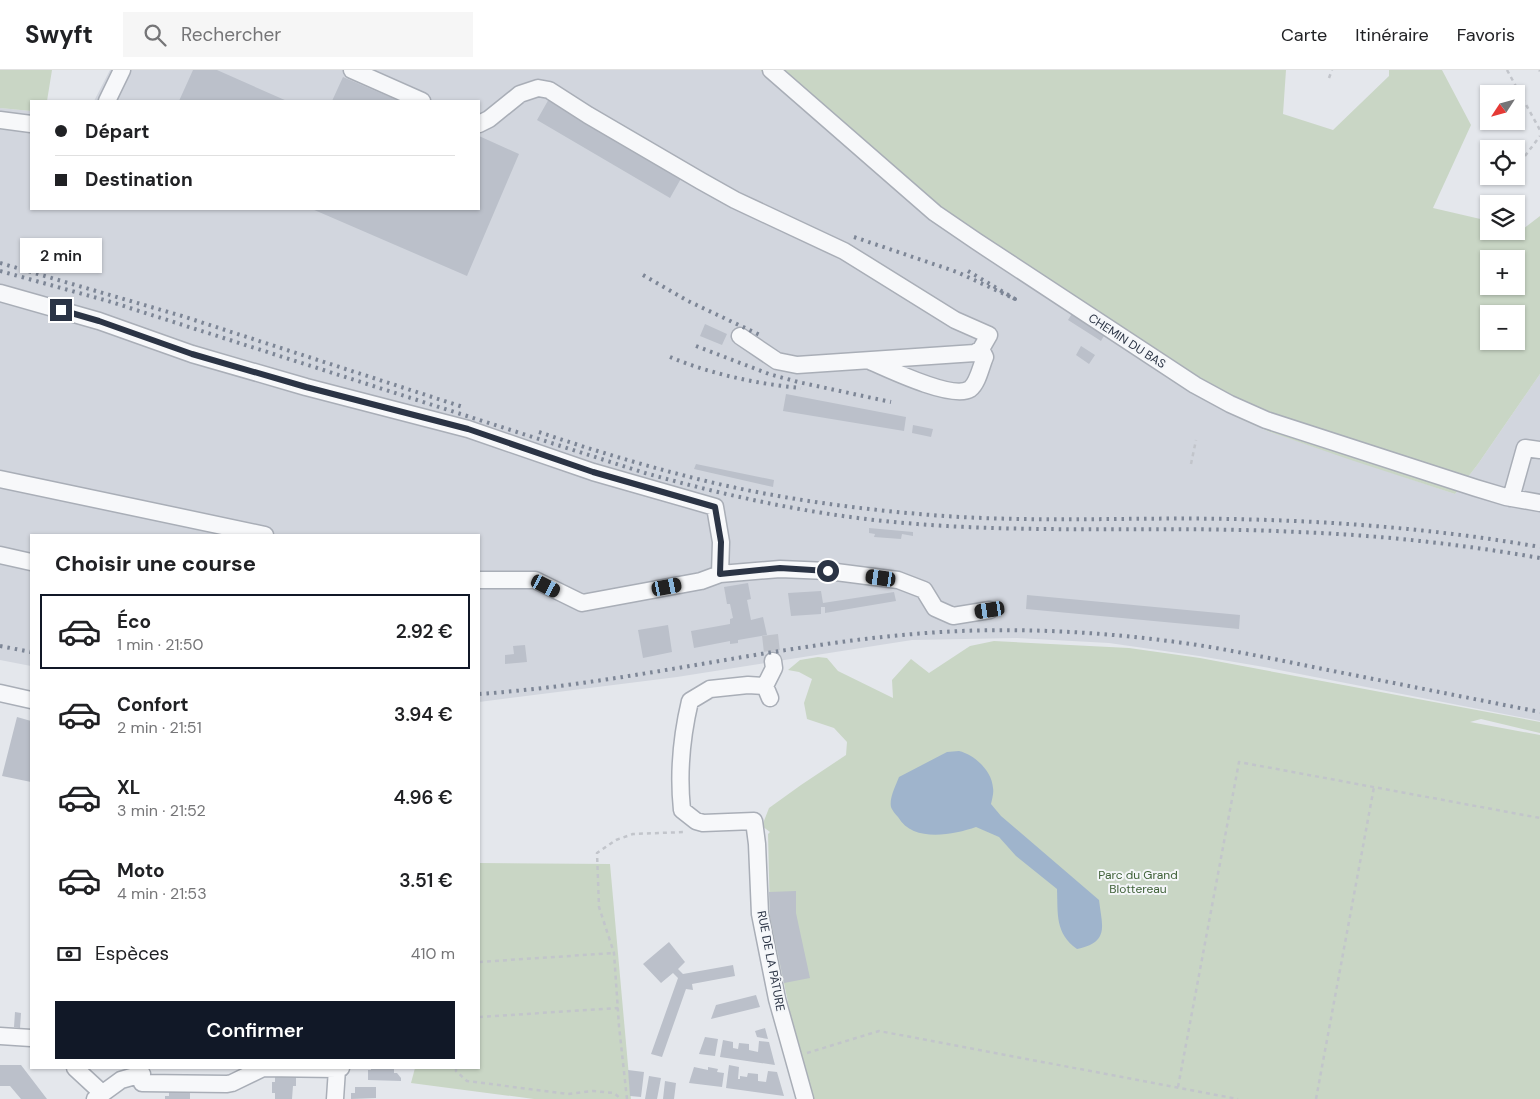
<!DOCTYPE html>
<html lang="fr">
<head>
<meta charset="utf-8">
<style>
	body { margin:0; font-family:"DM Sans",sans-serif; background:#f6f6f6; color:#202124; height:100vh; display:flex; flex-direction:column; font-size:19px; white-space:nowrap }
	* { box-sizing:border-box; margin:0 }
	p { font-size:16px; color:#757577 }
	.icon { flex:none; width:28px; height:28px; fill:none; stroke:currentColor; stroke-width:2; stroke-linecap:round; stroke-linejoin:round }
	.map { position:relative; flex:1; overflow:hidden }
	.panel { position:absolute; left:30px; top:464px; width:450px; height:535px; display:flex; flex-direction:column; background:#fff; border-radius:0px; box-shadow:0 1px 4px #0004 }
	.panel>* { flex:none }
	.hud { position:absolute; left:30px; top:30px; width:450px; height:110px; border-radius:0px; box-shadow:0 1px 4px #0004; display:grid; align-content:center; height:110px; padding:0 25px; background:#fff }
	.needle { width:32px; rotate:234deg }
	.buttons { position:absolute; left:1480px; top:15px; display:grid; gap:10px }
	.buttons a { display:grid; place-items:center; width:45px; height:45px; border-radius:0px; background:#fff; box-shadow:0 1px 4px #0004; font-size:25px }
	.end { position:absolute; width:22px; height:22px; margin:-11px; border:6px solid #2b3445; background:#fff; box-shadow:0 0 0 2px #fff }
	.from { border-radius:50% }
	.bubble { position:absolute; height:35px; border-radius:0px; background:#fff; box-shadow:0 1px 4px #0004; font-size:16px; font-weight:600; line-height:35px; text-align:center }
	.car { position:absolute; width:15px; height:30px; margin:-15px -8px; border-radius:6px; box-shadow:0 0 4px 1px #0007; background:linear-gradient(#222 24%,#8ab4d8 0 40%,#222 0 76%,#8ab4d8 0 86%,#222 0) }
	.hud b { display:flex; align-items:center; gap:18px; height:48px; font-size:19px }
	.hud b+b { border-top:1px solid #e0e0e0 }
	.hud i { width:12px; height:12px; background:#202124 }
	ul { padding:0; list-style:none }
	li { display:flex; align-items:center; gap:15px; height:75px; margin:0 10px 8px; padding:0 15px; border:2px solid transparent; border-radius:0px }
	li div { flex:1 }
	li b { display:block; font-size:19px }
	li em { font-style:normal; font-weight:600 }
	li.active { border-color:#111827 }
	li>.icon { width:45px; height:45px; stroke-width:1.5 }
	h2 { padding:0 25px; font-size:22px; line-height:60px }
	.pay { display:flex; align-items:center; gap:12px; height:55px; padding:0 25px; font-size:19px }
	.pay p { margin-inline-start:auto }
	.primary-button { display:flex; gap:10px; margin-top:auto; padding:10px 25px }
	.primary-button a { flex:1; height:58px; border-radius:0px; background:#111827; color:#fff; font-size:20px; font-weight:600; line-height:58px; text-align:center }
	header { display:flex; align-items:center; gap:30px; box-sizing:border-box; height:70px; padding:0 25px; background:#fff; border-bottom:1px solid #e0e0e0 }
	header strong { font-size:24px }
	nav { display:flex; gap:28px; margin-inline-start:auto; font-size:18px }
	.search { width:350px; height:45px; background:#f6f6f6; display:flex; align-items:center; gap:12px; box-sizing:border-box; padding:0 18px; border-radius:0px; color:#757577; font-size:19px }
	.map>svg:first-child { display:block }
</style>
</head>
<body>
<header>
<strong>Swyft</strong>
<div class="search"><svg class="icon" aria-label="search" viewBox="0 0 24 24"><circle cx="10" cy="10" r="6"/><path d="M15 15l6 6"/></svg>Rechercher</div>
<nav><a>Carte</a><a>Itinéraire</a><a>Favoris</a></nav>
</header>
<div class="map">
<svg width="1540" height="1029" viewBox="0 0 1540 1029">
	<rect width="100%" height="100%" fill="#e4e7ec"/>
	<!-- built -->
	<path fill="#d2d6de" d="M110,0H760L840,70L980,184L1066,237L1208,332L1236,347L1270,362L1455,424L1478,394L1540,304V651L1264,597L1199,586L1109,573L1017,568L912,570L677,607L479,632V465H31V596L0,590V38L31,41V139H479V31H94Z"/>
	<!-- green -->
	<path fill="#c9d6c5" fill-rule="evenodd" d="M0,0H52L47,31H31V41L0,38Z
		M760,0H1286L1283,44L1333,60L1389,6V0H1442L1471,55L1433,138L1489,151V161H1516V157L1523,159L1540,146V304L1478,394L1455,424L1351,390L1270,362L1236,347L1182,316L1129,278L1066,237L961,171L840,70ZM1489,189H1516V216H1489ZM1489,244H1516V271H1489Z
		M994,571L1129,578L1200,588L1540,652V663L1481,649L1470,652L1540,665V1029H814L790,942L770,846L768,764L770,762L762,756L769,738L801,715L846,685L847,672L834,658L807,649L804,633L812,609L799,602L788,600L800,590L818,587L827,588L838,601L893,628L892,610L911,589L929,603L970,576Z
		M479,793L610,794L631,1029H534L411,1013L415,998H479Z"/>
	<!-- water -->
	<path fill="#9fb4cc" d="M959,681C975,685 992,701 993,718C994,723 992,729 991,734L1001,746L1099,830C1102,856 1110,872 1077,879C1055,863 1058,845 1057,819L1016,786L999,767L976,757C953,765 913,773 898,747C896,745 892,740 891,737C889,728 896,715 899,707L947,682Z"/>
	<!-- building -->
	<path fill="#bbc0ca" d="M193,0H217L287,31H179Z
		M343,7L399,31H332Z
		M550,27L683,105L670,128L537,50Z
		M479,66L519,84L467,206L312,139H479Z
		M1073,242L1105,264L1101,271L1068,250Z
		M705,254L727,264L722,275L700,266Z
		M1081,276L1095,285L1089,294L1076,285Z
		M786,324L906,347L904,361L783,341Z
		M913,355L933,359L931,367L912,363Z
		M696,394L774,410L773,417L694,399Z
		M869,458L913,462V466L902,464L901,469L874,467L875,464L869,463Z
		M748,513L751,529L747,530L751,550L763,547L767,565L738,570V573L730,574V571L694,578L691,561L730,554V549L733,548L730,534H727L724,517Z
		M821,521L823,533L894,522L896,531L825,543V537H821V544L791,546L788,523Z
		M1027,525L1240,545L1239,559L1026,539Z
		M668,555L672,582L643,588L638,560Z
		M525,575L527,592L505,594V585L514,584L513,576Z
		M17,647L31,651V712L2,706Z
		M796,821V843L810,908L784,913L770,846L769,822Z
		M669,872L685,892L678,899L683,904L733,895L735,906L692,914L693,920L686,919L662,987L651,984L678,908L673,903L661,913L643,894Z
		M756,925L760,937L711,949L716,935Z
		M15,942L21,943L20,958L14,957Z
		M765,958L768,969L757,967L755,961Z
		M705,967L718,969L715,986L699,984Z
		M723,970L733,972V978L738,979L739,973L749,974V980L758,982L759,971L769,972L775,995L720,987Z
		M0,995H21L47,1029H21L10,1016H0Z
		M729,995L739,997L738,1009H740V1006L747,1007L748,1003L758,1004V1011L766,1012L768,1001L777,1002L784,1026L726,1018Z
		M694,997L708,1000V997L718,999L717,1002L724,1003L722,1017L689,1013Z
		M371,998H394V1003H397L401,1008V1011L368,1010V1000H371Z
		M628,1000L644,1002L641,1027L630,1026Z
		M275,1006H296V1016H293L292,1029H275V1023H272V1012H275Z
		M649,1006L661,1008L657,1029H645Z
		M665,1011L676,1013L674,1029H663Z
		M355,1017H376V1028L351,1029V1023H355Z
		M169,1021H190V1029H165V1026H169Z"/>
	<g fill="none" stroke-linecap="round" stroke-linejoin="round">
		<!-- minor-tunnel -->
		<path stroke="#bfc3cb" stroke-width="16" stroke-dasharray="16 8" stroke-linecap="butt" d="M770,565L773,591"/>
		<!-- minor casing -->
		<g stroke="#a9aeb7" stroke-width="19">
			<path id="minor" d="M352,0L422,31
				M771,0L935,143L976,171L1195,315L1230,334L1266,350L1476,418L1506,427L1540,433
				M107,31L122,0
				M0,50L31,54
				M479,54L489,49L520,24L538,18L549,20L588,45L701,111L735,130L844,181L955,250L989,265L981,279L975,283L797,295L777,291L740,266
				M0,223L99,251L192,284L306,317L468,359L593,402L715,437L721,472L720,504L701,511L582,533L535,510H479
				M870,291C888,299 953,330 970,319C978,313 981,296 985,287L983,283L980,280
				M0,409L265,465
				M1511,428L1525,378L1540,380
				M0,485L31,492
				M720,504L780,499L828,501L898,510L924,520L935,538L953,546L990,540
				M765,616L774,598L773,591
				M0,623L31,630
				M770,628L765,616L748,615L710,619L690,631C681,669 678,702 682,740L696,751L703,753L754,751L757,774L760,844L777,929L805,1029
				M0,966L31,968
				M75,998L102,1023
				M142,1013L227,1014L232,1013L263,998L337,999
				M95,1029L121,1010L142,1004
				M335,1029L337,999L341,998"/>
		</g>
		<!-- path -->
		<path stroke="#c2c5cb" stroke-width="2.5" stroke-dasharray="4 4" stroke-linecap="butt" d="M1507,0L1540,60
			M1539,0L1540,1
			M1329,8L1332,0
			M1525,86L1540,66
			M1191,394L1196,370
			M479,892L614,883
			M479,947L618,938
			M807,983L879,961L1238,1029
			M456,998V1001L467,1011L568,1024L593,1021L614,1023L621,1029
			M1178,1017L1239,692L1540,748
			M627,1029L619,956L614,883L599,837L597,783L616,770L633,764L685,762
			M1316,1029L1374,717"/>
		<!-- minor -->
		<use href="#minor" stroke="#f7f8fa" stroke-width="16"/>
		<!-- rail -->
		<path stroke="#7d8696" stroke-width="4" stroke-dasharray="2.5 5" stroke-linecap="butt" d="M854,167L957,202L1015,229L968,201
			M0,193L182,246L463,337
			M0,201L108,231L645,403C727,426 809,444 894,452C1028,465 1163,455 1297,462C1379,465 1460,474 1540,488
			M643,205L688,231L760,265
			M696,276L769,304L798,312L891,332
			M670,287C711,304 757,314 801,318
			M539,362C595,381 652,398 710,412C782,429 857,439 931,445C1031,453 1131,447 1231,449C1335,451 1438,459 1540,477
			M0,576L31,582
			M479,624C640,613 798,568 960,561C1037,558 1114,563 1191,574C1237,581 1283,591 1328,600C1399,614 1469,628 1540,642"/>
	</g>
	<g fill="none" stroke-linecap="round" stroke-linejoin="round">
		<!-- route -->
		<path stroke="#2b3445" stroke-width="6" d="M61,240L99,251L192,284L306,317L468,359L593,402L715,437L721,472L720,504L780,498L828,501"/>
	</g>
	<g text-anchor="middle" stroke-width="4" stroke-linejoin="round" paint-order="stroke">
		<!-- street labels -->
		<g font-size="12" fill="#2b3445" stroke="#f4f6f9">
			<text transform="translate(1127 271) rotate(33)" y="4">CHEMIN DU BAS</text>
			<text transform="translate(771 891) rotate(79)" y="4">RUE DE LA PÂTURE</text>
		</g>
		<!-- park labels -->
		<g font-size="12" fill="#3f6138" stroke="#f4f6f9">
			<text x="1138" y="809">Parc du Grand<tspan x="1138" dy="14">Blottereau</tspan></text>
		</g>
	</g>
</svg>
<div class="buttons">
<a><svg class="needle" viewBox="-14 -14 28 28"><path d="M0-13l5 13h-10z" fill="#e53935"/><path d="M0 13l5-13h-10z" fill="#757577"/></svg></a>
<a><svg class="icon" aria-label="locate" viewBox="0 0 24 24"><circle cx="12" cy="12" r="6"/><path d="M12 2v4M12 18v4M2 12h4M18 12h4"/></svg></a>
<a><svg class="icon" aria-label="layers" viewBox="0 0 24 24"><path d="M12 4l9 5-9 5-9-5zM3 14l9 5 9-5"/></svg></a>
<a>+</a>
<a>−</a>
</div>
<i class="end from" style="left:828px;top:501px"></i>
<i class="end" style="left:61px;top:240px"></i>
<div class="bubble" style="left:20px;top:168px;width:82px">2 min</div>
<i class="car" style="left:881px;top:508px;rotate:278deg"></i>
<i class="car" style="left:546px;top:516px;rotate:117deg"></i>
<i class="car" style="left:667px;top:517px;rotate:79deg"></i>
<i class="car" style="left:990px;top:540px;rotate:261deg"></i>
<div class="hud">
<b><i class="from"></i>Départ</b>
<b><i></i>Destination</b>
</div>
<section class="panel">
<h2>Choisir une course</h2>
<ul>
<li class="active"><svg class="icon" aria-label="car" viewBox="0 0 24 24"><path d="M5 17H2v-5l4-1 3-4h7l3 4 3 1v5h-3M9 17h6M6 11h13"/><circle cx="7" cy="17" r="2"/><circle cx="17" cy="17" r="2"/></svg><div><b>Éco</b><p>1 min · 21:50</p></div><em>2.92 €</em></li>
<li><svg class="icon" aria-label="car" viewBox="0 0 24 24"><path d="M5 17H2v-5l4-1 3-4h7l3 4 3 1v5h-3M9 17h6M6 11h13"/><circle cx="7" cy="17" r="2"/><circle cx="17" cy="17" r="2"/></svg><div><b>Confort</b><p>2 min · 21:51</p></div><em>3.94 €</em></li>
<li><svg class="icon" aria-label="car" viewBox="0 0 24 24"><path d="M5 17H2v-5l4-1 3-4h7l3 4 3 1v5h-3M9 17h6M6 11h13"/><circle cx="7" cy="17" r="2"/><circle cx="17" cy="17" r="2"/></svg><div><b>XL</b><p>3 min · 21:52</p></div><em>4.96 €</em></li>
<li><svg class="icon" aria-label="car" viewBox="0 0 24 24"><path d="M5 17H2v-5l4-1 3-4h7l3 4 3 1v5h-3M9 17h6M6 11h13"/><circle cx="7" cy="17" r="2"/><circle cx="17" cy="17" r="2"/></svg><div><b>Moto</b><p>4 min · 21:53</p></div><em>3.51 €</em></li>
</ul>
<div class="pay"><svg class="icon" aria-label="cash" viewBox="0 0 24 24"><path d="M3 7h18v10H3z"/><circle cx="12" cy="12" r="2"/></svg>Espèces<p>410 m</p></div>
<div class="primary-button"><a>Confirmer</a></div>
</section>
</div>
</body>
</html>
